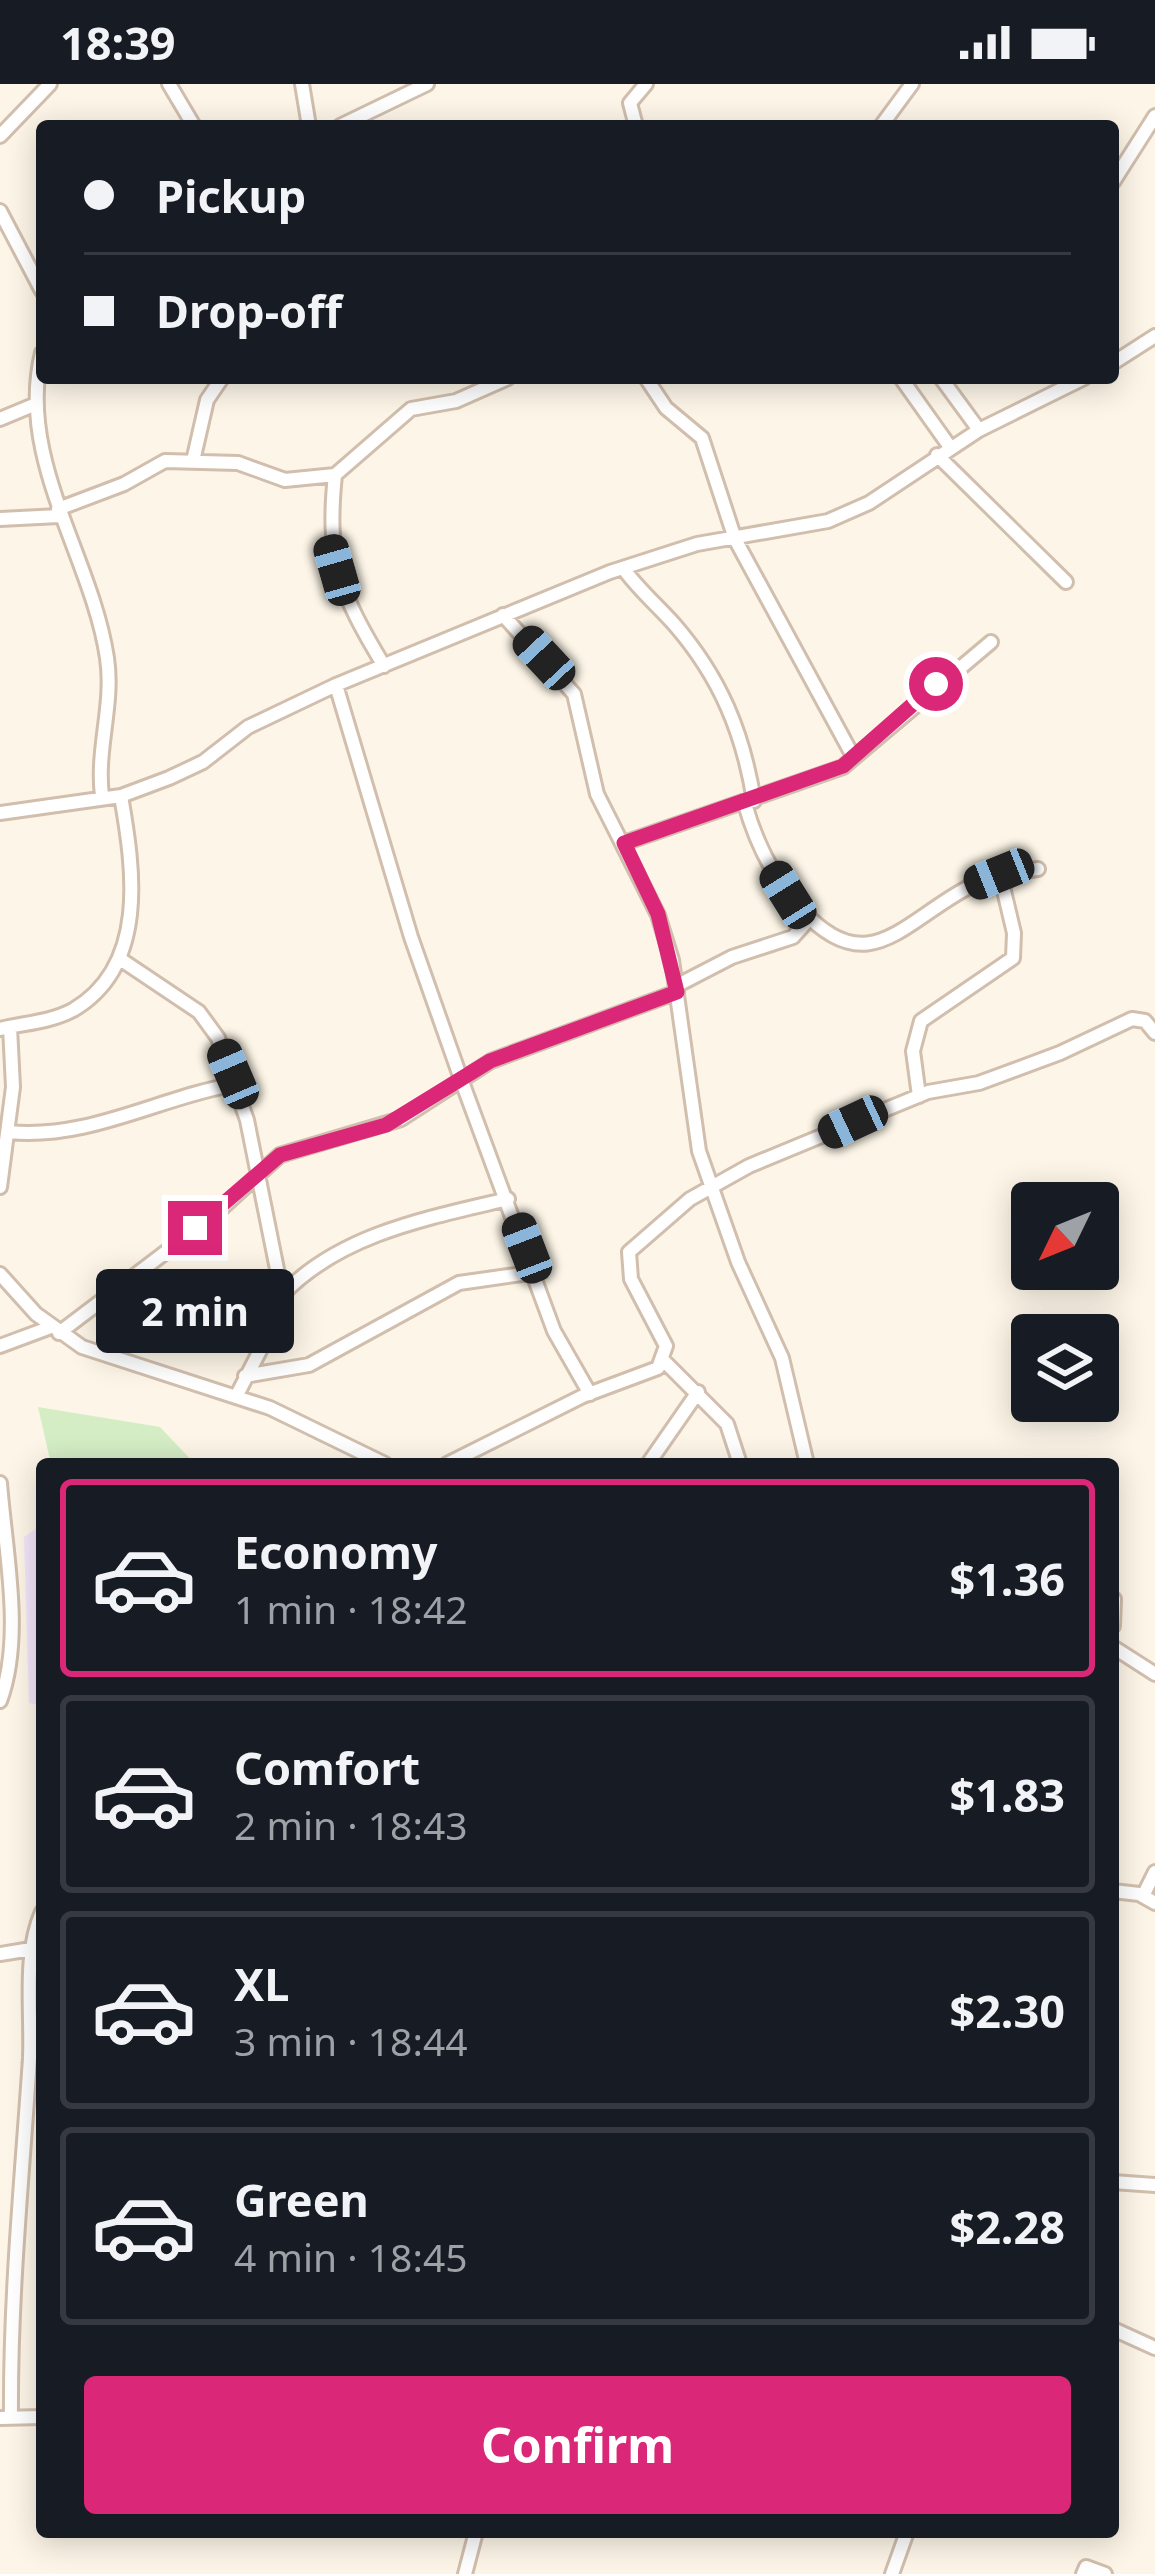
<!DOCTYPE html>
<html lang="en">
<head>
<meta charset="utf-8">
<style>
	body { margin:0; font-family:"Noto Sans",sans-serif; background:#20242c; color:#f1f3f6; height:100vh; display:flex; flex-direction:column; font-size:45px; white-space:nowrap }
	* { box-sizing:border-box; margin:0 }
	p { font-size:39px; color:#9ea1a6 }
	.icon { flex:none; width:66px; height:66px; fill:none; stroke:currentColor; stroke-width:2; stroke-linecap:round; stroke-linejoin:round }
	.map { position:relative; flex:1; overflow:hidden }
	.sheet { position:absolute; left:36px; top:1374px; width:1083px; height:1080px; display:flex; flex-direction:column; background:#171b24; border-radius:12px; box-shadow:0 6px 30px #0003 }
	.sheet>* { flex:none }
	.guide { position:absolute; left:36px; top:36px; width:1083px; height:264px; border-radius:12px; box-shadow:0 6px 30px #0003; display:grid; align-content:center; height:264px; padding:0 48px; background:#171b24 }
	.needle { width:78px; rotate:227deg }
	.controls { position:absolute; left:1011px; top:1098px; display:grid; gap:24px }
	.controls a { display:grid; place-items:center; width:108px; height:108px; border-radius:12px; background:#171b24; box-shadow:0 6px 30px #0003; font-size:60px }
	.end { position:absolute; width:54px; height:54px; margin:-27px; border:15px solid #db2777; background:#fff; box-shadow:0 0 0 6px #fff }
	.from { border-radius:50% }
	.bubble { position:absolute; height:84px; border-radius:12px; background:#171b24; box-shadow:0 6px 30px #0003; font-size:39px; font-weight:700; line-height:84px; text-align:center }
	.car { position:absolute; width:36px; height:72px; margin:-36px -18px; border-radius:15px; box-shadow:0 0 9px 3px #0007; background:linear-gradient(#222 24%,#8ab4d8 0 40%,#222 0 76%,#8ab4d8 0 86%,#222 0) }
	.guide b { display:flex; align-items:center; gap:42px; height:114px; font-size:45px }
	.guide b+b { border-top:3px solid #363941 }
	.guide i { width:30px; height:30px; background:#f1f3f6 }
	ul { padding:21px 0 0; list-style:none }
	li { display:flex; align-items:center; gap:36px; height:198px; margin:0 24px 18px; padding:0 24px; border:6px solid #363941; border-radius:12px }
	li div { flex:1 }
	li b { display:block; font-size:45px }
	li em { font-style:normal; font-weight:700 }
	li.on { border-color:#db2777 }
	li>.icon { width:108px; height:108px; stroke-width:1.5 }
	.button { display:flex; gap:24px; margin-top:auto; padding:24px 48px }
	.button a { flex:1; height:138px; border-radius:12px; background:#db2777; color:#fff; font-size:48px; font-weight:700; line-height:138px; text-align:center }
	.status { display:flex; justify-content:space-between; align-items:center; height:84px; padding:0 60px; background:#171b24; direction:ltr }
	.status svg { height:33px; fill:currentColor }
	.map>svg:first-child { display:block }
</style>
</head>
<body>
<div class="status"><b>18:39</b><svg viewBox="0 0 49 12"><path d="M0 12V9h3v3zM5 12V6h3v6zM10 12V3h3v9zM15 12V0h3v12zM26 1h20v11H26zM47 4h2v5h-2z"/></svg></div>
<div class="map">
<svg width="1155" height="2490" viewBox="0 0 1155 2490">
	<rect width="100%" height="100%" fill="#fdf6e8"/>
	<!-- education -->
	<path fill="#f3e5fa" d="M42,1441V1621L29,1619L24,1453Z"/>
	<!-- green -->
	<path fill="#d4edc5" d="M38,1323L160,1343L195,1380H51Z"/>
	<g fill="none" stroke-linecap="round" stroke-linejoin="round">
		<!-- street casing -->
		<g stroke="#d1bead" stroke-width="18">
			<path id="street" d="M169,0L194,42
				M302,0L309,42
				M340,42L427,0
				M636,42L630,19L646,0
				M881,42L912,0
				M0,52L50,0
				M1113,98L1155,32
				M0,127L42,207
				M42,269C16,375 92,473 107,574C114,621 96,665 102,712
				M1113,279L1155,252
				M646,294L666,324L702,354L735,455L854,674
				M901,294L950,363
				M941,294L979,346
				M0,335L36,320
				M937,371L1066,498
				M193,377L207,316L222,294
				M58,425L124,400L165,377L238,379L285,396L335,391
				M0,435L59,432
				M623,484C638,505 657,521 674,540C720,593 743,648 754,717
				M503,531L574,610L597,710L658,831L672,876L699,1067L738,1178L782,1274L807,1380
				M384,582C340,509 326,476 335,391L411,325L456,317L508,294
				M336,601L411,853L461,995L554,1247L590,1310
				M745,720C756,759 774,795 801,825C867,898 902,839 967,804C990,792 1013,788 1038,785
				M0,729L121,712L169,694L203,678L248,643L336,601L610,488L697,460L828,437L869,419L979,346L1084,294
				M624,759L843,683L991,558
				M123,877L199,928L218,954L247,1036L284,1220L236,1313
				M676,902L732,873L793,853L810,834
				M0,945C25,939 50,938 73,926C148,882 134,786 121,712
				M919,1012L913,967L921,937L1013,874L1014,849L1000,790
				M9,1048C89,1056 160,1013 236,1000
				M0,1103L13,1003L10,943
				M0,1190L36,1230L82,1263L270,1324L385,1380
				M282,1211C340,1150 428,1134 508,1115
				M59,1249L212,1133L280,1071L401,1035L491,977L677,908
				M0,1262L51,1243
				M664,1277L727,1340L740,1380
				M245,1292L309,1281L459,1199L536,1188
				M447,1380L583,1312L658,1284L666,1262L631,1195L629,1168L690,1115L749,1082L928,1008L979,999L1060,969L1132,935L1145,937L1155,949
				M648,1380L698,1308
				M0,1399C5,1466 24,1553 0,1617
				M1113,1542L1114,1515
				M1113,1563L1155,1590
				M1113,1807L1139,1810L1155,1819
				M1143,1812L1155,1788
				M0,1870L31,1865
				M1113,2098L1155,2101
				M1113,2245L1155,2264
				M0,2334L42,2333
				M11,2334C10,2213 22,2094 30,1974C32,1927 23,1871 42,1828
				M465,2490L476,2448
				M892,2490L907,2448
				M1083,2490L1086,2483L1105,2490"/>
		</g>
		<!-- street -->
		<use href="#street" stroke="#fff" stroke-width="12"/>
	</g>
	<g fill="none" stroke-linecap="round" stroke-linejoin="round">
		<!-- route -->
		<path stroke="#db2777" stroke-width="15" d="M195,1144L280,1071L386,1041L490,977L677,908L658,830L624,759L843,682L936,600"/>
	</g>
</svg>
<div class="controls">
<a><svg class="needle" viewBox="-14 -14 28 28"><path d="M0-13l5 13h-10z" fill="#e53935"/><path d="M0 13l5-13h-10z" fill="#9ea1a6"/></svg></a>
<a><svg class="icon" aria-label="layers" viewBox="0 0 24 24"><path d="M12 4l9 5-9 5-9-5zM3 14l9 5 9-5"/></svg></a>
</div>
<i class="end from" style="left:936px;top:600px"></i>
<i class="end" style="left:195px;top:1144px"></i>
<div class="bubble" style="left:96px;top:1185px;width:198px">2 min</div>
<i class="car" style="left:337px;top:486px;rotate:344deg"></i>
<i class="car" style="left:544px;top:574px;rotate:317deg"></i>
<i class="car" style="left:999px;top:790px;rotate:248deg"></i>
<i class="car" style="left:788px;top:811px;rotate:328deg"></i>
<i class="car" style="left:233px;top:990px;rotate:337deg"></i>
<i class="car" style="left:853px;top:1038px;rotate:245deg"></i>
<i class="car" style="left:527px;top:1164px;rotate:339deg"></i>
<div class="guide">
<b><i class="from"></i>Pickup</b>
<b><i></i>Drop-off</b>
</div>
<section class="sheet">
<ul>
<li class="on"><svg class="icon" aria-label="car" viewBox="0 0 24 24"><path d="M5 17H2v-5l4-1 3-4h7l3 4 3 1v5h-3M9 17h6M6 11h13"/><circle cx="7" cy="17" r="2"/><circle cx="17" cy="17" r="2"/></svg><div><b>Economy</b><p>1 min · 18:42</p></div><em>$1.36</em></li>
<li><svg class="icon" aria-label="car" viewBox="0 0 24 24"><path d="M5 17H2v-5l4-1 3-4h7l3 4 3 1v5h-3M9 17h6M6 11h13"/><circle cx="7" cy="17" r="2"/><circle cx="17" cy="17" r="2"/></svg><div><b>Comfort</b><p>2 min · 18:43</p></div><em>$1.83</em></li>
<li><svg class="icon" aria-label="car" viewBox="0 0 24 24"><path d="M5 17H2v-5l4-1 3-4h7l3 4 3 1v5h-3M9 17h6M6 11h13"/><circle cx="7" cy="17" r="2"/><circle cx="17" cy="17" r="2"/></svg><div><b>XL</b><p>3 min · 18:44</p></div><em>$2.30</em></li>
<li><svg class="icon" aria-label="car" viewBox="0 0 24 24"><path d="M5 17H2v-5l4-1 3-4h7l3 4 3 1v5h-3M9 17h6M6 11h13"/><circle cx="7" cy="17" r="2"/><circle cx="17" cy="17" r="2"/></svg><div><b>Green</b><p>4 min · 18:45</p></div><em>$2.28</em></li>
</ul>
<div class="button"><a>Confirm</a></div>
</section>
</div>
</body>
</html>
